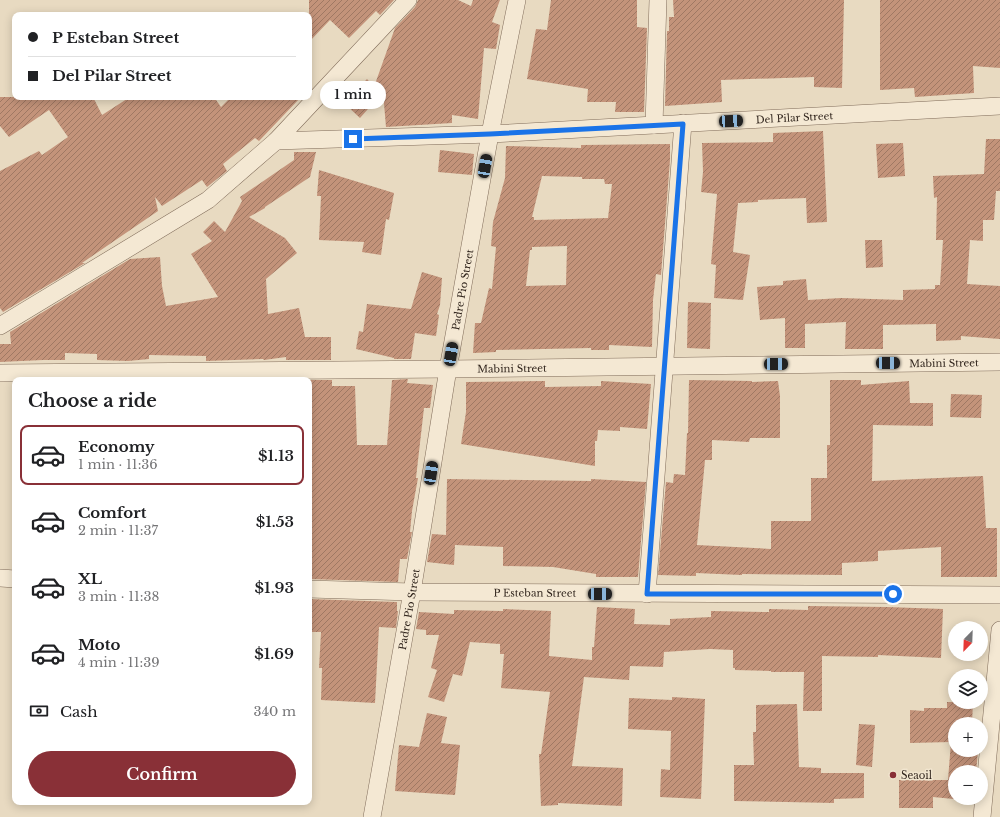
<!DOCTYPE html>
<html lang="en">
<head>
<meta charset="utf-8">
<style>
	body { margin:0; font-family:"Libre Baskerville",serif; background:#f2f2f2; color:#202124; height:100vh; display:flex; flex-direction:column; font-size:15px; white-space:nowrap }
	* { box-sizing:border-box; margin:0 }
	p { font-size:13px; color:#757577 }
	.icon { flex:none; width:22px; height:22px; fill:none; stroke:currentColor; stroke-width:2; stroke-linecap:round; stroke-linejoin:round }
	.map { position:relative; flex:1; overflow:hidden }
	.panel { position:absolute; left:12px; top:377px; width:300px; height:428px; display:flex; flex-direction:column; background:#fff; border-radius:8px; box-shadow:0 2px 10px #0003 }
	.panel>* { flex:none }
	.banner { position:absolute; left:12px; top:12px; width:300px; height:88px; border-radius:8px; box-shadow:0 2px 10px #0003; display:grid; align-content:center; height:88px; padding:0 16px; background:#fff }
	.needle { width:26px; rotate:203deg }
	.controls { position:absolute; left:948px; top:621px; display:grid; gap:8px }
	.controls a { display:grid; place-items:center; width:40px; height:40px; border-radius:50%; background:#fff; box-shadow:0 2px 10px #0003; font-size:20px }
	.end { position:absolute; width:18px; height:18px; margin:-9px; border:5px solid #1a73e8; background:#fff; box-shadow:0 0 0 2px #fff }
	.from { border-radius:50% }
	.bubble { position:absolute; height:28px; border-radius:14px; background:#fff; box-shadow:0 2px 10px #0003; font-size:13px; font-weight:600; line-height:28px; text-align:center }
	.car { position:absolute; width:12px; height:24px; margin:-12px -6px; border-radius:5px; box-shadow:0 0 3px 1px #0007; background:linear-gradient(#222 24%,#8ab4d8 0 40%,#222 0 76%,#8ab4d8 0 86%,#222 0) }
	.banner b { display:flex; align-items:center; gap:14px; height:38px; font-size:15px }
	.banner b+b { border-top:1px solid #e0e0e0 }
	.banner i { width:10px; height:10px; background:#202124 }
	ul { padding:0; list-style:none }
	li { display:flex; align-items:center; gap:12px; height:60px; margin:0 8px 6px; padding:0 8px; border:2px solid transparent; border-radius:8px }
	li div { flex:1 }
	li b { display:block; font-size:15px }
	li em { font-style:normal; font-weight:600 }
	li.selected { border-color:#893037 }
	li>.icon { width:36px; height:36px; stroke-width:1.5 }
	h2 { padding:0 16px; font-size:18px; line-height:48px }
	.pay { display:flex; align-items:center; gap:10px; height:44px; padding:0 16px; font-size:15px }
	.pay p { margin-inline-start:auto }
	.primary-button { display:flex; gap:8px; margin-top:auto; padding:8px 16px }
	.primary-button a { flex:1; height:46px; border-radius:24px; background:#893037; color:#fff; font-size:16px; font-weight:600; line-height:46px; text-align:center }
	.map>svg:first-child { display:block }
</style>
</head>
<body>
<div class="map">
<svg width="1000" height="817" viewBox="0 0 1000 817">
	<defs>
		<pattern id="building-hatch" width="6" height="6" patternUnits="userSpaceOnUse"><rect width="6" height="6" fill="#c3937a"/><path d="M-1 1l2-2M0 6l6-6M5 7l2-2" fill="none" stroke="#9f7863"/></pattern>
	</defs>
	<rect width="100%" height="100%" fill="#e8dac1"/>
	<!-- building -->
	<path fill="url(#building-hatch)" fill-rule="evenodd" d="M309,0H394L380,15L376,11L349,38L330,20L309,42Z
		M418,0H458L471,6L473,0H500L492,22L500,25L496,49L484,48L478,119L452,115V123L386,127L383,92L360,118L344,103L367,79L374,87L395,28L415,7Z
		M551,0H637V27L647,28L644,112H615L616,102H587L588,89L527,79L536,29L547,30Z
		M673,0H844L842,88L814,87V77L721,80L722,102L665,106L667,31H669V17H674Z
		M880,0H1000V68L973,66L974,93L915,97L914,88L880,90Z
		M0,97H93L102,115L130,97H214L221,107L231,97H301L259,141L255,138L223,164L227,171L207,187L202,180L162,206L155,197L158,211L82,263H85L3,312L0,308V171L39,151L42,155L68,137L49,110L9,137L0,126Z
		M823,131L827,222L807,223L806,198L758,200V202L738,203L733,252L750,255L743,300L714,298L716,265L711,264L717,194L701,192L703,172L702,143L773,142V133Z
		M986,139H1000V191H996L994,220H983V241L970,240L967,284L1000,286V339L961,336V340L936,341V324L883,325V349H845L846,322L805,324V348H785V318L760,320L757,287L783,285V281L806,279L808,300L841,298L903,300V290L935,289V285H940L943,240H936L937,197L934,198L933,176L984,174Z
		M903,143L905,176L878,178L876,144Z
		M670,144V160L661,275L656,274L653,300L652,347L609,345V350H591V348L496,350V352L473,353L475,323H481L489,288L492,289L496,247L491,246L493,222L505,178L506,146L581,148V145ZM542,176L582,177V179H604L605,184H612L608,218L534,220V217H532ZM567,246L566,285L526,286L530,250H532V247Z
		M440,150L474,154L472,175L438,172Z
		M294,152H316L310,177L265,207V208L249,217L285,238L297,253L266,279L268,314L299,308L305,337H331V360H286V357L264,360L263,359L206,361V356L149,355V359L128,361L97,360V354L65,353V360H43L0,362V344H11L10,332L130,259L160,257L162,286L166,306L218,297L191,254L212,241L203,232L214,221L225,232L242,201L240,197L294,160Z
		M319,170L394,193L389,220L386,219L381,255L362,252L364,242L319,240L321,196H317Z
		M865,240H882L883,267L866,268Z
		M422,272L442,278L440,305L437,314L439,315L436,336L415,333L411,359H394V358L356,349L359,331L363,332L367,304L411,309Z
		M688,302L711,303L710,349L687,348Z
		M408,379L407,383L433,385L430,408H424L416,478H418L412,511L410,532H412L407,559H400L398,582L309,579V380H332V386H355L357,445H387L392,380Z
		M689,380L752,381V382L778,381L780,396V438H750L749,442L712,440V460H705L697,545L771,549V521H811V478H827V445H830V380H861V385L909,381L910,403H933V426L873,425L872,481L983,476L986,528H997V577H941V547L878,551V561L842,563V575L742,574V575L696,573V576L658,575L666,482L673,483L674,474L685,475L687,433H688Z
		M545,381V387L601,386V381L651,384L647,429L620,427V431L598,430L597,441H595V466L461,444L466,412V382Z
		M951,394L982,395L981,418L950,417Z
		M447,479L591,481V479L646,482L638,577H596V574L553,567L503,566V547L455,545L454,565L427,562L432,534L446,535Z
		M309,599L397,602V611H398L396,628L379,627L375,703L321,700L322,668H319L321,632H309Z
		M808,606L887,607L943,609L941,658L878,655V657L822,656V711H803L804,672H771V671L735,670V668H733V650L710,649L664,652L663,667L630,666L629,680L584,677L572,766L623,768L622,806L558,803V805L541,806L539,754H541L550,692L501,688L504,654H500V644L470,642L462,676L453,674L444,702L428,697L437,670L431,668L439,635H426V630L416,629L419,612L454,614V610L503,611V609L551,611L549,656L592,660V647H594L597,607L635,609L634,624L670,625V619L711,617V611L769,612V609L808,610Z
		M672,697L705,699L701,799L660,797L661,769L670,770L671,731L628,729L629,698L672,700Z
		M947,702H973L972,724H955V750L978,751L976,772H955V798H974V801L933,797V808H899V780H948L951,742L910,743V710L924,711V708H947Z
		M797,704L799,767L821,768V773H864V798L834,799V803L734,801V765H754L753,732H756V705Z
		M427,713L447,717L441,743L460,745L455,795L395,791L399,745L419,747Z
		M859,724L875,725L872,767L856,765Z"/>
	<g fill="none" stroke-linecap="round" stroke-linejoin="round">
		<!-- street casing -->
		<g stroke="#806c5a" stroke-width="18">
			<g id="street">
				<path d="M654,125L658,0"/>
				<path id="s1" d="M276,141L490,134L1000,106"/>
				<path d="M0,326L208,200L276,141L408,0"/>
				<path id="s2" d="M0,373L448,369L1000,362"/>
				<path d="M0,578L15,579"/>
				<path id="s3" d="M309,589L412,592L1000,595"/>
				<path d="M647,594L683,123"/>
				<path id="s4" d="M372,817L412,592L448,369L490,134L517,0"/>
				<path d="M982,817L1000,630"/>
			</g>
		</g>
		<!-- street -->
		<use href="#street" stroke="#f4e8d3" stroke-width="17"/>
	</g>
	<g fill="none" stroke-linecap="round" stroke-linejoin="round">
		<!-- route -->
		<path stroke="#1a73e8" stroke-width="5" d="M353,139L490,134L683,124L647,594H893"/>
	</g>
	<!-- markers -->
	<circle fill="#893037" stroke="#f1e5cf" stroke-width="1.5" cx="893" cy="775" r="4"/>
	<g text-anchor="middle" stroke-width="3" stroke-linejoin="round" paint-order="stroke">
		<!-- street labels -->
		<g font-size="10" fill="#31251d" stroke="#f1e5cf">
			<text dy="4" stroke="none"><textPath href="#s1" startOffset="519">Del Pilar Street</textPath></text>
			<text dy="4" stroke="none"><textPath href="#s4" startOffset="535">Padre Pio Street</textPath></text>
			<text dy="4" stroke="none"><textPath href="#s2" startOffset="944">Mabini Street</textPath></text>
			<text dy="4" stroke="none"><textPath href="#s2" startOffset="512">Mabini Street</textPath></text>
			<text dy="4" stroke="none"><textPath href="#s3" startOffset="226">P Esteban Street</textPath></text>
			<text dy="4" stroke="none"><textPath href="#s4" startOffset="211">Padre Pio Street</textPath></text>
		</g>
		<!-- poi labels -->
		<g font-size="10" fill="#31251d" stroke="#f1e5cf" text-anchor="start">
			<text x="901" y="779">Seaoil</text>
		</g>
	</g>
</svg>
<div class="controls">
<a><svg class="needle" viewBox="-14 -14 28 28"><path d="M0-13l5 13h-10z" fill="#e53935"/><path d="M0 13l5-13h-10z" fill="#757577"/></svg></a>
<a><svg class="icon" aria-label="layers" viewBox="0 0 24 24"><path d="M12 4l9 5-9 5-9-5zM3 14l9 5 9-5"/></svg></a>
<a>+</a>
<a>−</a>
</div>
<i class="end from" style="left:893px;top:594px"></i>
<i class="end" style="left:353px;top:139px"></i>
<div class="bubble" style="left:320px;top:81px;width:66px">1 min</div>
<i class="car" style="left:731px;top:121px;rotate:87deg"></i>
<i class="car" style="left:485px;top:166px;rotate:10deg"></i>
<i class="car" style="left:451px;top:354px;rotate:10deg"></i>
<i class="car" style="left:888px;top:363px;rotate:90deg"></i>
<i class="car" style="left:776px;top:364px;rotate:89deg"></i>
<i class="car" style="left:431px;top:473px;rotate:9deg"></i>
<i class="car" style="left:600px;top:594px;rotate:90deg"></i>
<div class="banner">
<b><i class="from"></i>P Esteban Street</b>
<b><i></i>Del Pilar Street</b>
</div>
<section class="panel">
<h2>Choose a ride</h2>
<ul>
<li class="selected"><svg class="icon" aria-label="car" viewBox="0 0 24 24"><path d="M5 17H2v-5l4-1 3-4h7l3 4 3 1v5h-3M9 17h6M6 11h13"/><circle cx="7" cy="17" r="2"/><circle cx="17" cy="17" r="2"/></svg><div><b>Economy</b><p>1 min · 11:36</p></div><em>$1.13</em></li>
<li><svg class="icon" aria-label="car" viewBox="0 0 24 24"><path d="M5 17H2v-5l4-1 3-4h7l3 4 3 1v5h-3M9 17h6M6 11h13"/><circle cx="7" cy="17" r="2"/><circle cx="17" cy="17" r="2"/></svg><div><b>Comfort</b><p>2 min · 11:37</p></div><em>$1.53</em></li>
<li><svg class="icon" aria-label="car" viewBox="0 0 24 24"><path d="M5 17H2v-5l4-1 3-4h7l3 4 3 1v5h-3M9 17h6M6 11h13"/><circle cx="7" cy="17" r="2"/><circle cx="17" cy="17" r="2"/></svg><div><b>XL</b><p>3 min · 11:38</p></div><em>$1.93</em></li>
<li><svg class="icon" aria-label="car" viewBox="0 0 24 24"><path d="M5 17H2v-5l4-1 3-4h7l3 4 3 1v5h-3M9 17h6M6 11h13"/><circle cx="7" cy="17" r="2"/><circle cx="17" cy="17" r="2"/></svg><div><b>Moto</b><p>4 min · 11:39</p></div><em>$1.69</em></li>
</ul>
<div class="pay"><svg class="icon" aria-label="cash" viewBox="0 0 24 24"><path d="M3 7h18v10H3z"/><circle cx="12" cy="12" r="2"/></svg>Cash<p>340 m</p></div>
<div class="primary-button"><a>Confirm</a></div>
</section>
</div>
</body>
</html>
